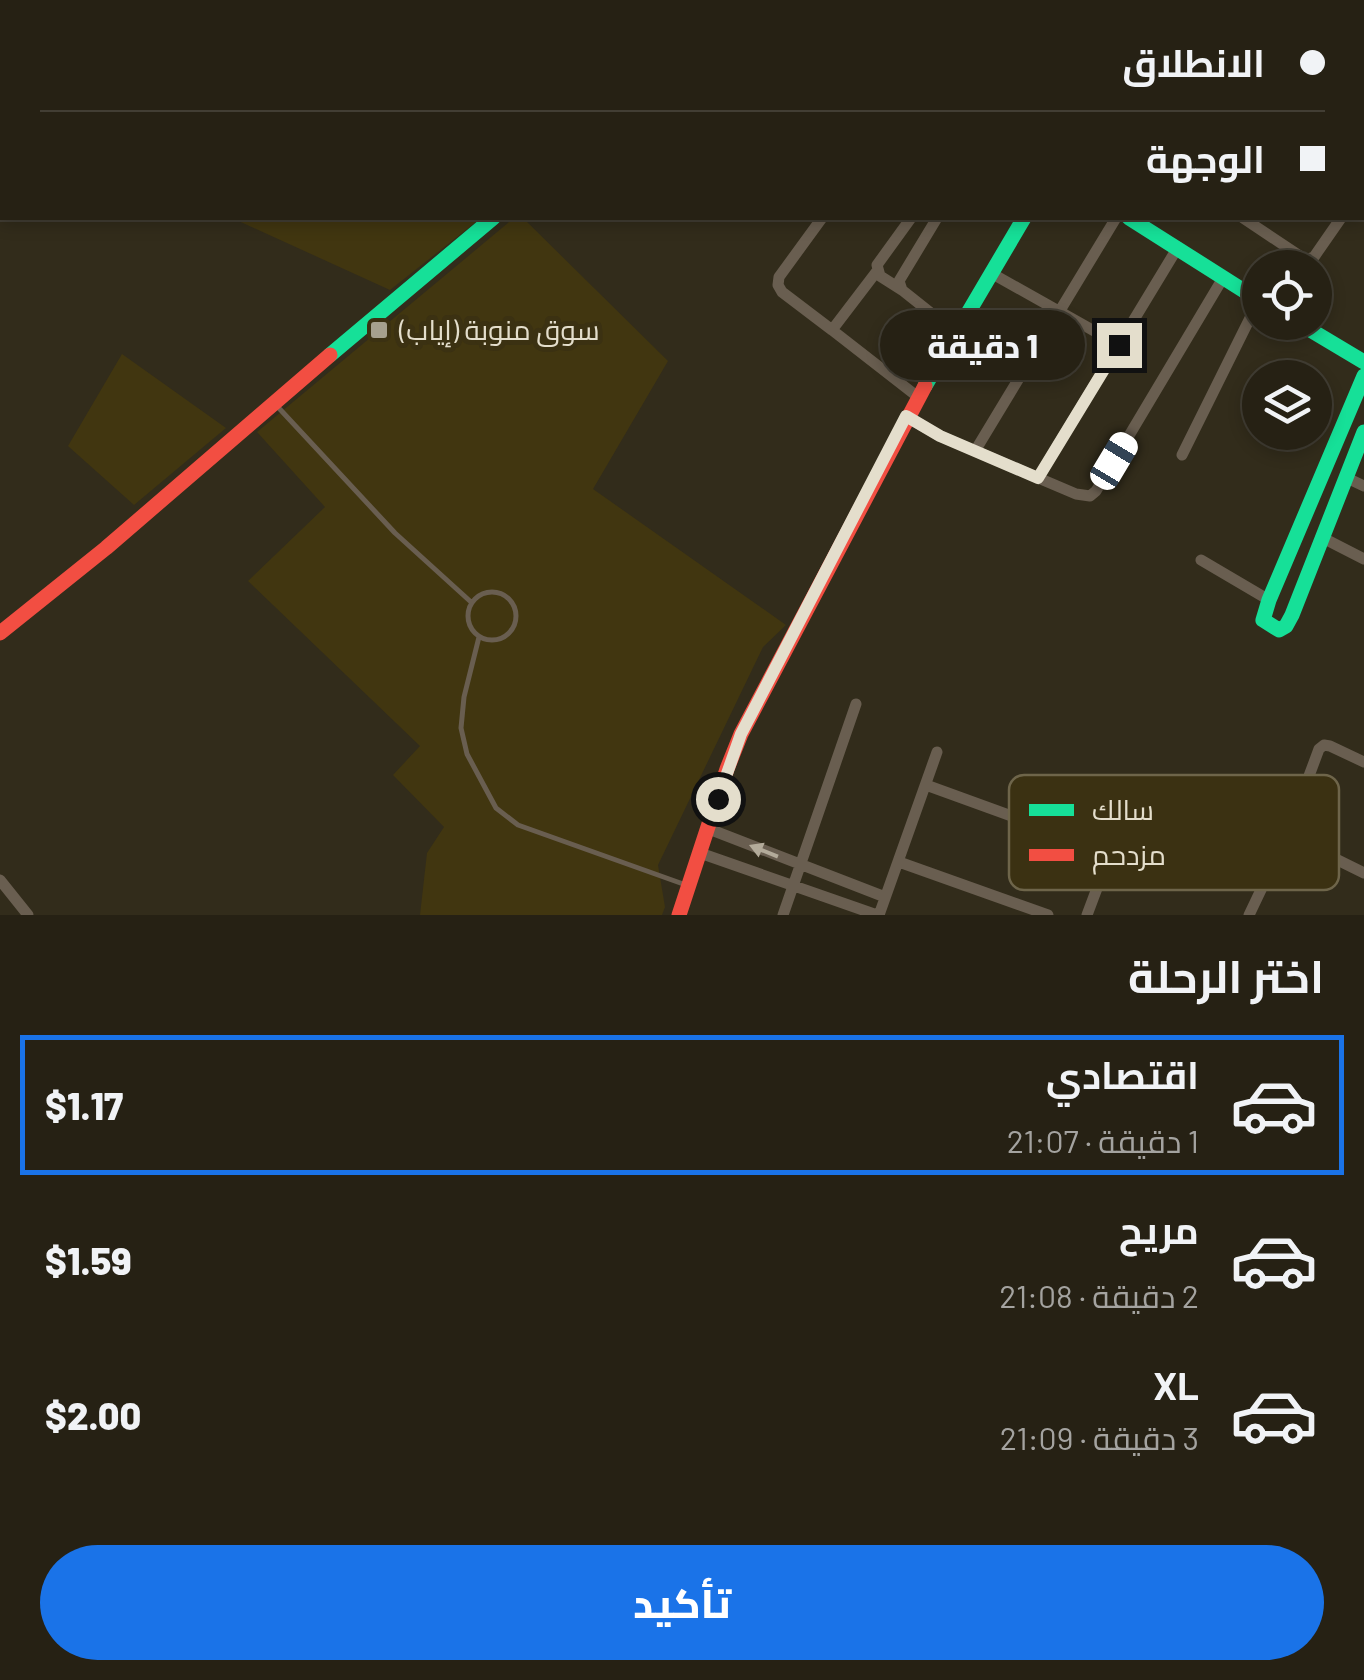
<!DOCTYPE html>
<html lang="ar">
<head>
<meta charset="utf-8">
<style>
	body { margin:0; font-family:Barlow,Cairo,sans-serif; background:#322e22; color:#f1f3f6; direction:rtl; height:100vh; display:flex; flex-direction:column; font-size:38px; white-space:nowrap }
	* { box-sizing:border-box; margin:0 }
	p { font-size:32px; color:#a4a3a0 }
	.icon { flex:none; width:55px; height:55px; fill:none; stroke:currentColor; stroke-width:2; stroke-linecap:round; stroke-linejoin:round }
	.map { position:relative; height:915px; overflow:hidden; direction:ltr }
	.sheet { display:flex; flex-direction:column; background:#262114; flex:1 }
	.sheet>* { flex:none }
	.top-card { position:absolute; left:0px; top:0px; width:1365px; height:220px; box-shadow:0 5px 15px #0003,0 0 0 2px #423e34; direction:rtl; display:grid; align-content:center; height:220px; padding:0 40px; background:#262114 }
	.tools { position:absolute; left:1242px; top:250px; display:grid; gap:20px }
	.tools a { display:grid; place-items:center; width:90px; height:90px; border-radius:50%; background:#262114; box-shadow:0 5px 15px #0003,0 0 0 2px #423e34; font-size:50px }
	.end { position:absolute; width:45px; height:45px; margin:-22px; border:12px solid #e4decc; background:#111; box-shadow:0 0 0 5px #111 }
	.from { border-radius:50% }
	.bubble { position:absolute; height:70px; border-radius:35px; background:#262114; box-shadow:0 5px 15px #0003,0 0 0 2px #423e34; font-size:32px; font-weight:800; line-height:70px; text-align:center; direction:rtl }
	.car { position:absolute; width:30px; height:60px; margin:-30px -15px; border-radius:12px; box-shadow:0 0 8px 2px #0007; background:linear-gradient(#fff 24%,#345 0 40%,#fff 0 76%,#345 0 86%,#fff 0) }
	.top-card b { display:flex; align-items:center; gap:35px; height:95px; font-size:38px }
	.top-card b+b { border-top:2px solid #423e34 }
	.top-card i { width:25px; height:25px; background:#f1f3f6 }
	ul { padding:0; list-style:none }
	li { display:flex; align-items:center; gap:30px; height:140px; margin:0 20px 15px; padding:0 20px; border:5px solid transparent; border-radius:0px }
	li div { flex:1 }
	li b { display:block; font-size:38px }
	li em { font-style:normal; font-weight:800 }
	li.current { border-color:#1a73e8 }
	li>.icon { width:90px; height:90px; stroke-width:1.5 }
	h2 { padding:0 40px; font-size:45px; line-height:120px }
	.primary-button { display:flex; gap:20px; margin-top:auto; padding:20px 40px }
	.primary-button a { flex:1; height:115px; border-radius:60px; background:#1a73e8; color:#fff; font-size:40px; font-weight:800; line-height:115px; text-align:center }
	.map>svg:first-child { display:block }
</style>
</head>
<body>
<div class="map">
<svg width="1364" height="915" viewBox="0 0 1364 915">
	<rect width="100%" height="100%" fill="#322c1b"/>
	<!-- built -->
	<path fill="#413610" d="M232,218H481L390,290Z
		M514,218H523L668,361L593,489L786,625L763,647L658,865L665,907L662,915H420L427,853L444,827L393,775L420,746L248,581L325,507L257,432Z
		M122,354L226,428L134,505L68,446Z"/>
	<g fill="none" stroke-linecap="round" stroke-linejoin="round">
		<!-- lane -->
		<path stroke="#695e50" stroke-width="5" d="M276,405L395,533L471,602
			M468 616a24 24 0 1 1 48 0a24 24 0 1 1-48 0Z
			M479,637L464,697L461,728L467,754L496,808L518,825L686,885"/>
		<!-- street -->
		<path stroke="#695e50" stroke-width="11" d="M661,0L667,2
			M885,0L887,2
			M1283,0L1287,2
			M520,2V0
			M767,2L771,0
			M921,2L925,0
			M1362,50L1364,51
			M1362,122L1364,123
			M1362,185L1364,183
			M822,218L779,277L778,285L782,292L832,330
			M937,218L899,281L902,290L956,333
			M1243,218L1306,260L1314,257L1341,218
			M877,271L832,330L918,397
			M991,273L1119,345
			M902,290L880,276L877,265L911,218
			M907,417L940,436L1076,494L1090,496L1096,491L1223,278
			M975,451L1116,218
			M1182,455L1259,300
			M1345,477L1364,486
			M1038,478L1178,247
			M1321,537L1364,559
			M1201,560L1269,600
			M926,785L1094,846C1102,852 1105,856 1105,867L1087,915
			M709,829L885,897
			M1287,835L1364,873
			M700,853L877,915
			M899,862L1048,915
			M0,880L28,915
			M783,915L856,704
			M879,915L937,752
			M1249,915L1287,835L1319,749L1324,745L1330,746L1364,762"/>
		<!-- fast -->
		<path stroke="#16e098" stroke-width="15" d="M1162,2L1164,0
			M1129,218L1260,301
			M1297,322L1364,362
			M330,355L493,218
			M1364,376L1269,600L1263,620L1279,630L1286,626L1292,615L1364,432
			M925,386L1024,218"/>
		<!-- jam -->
		<path stroke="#f24e42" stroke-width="15" d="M0,633L106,548L330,355
			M679,915L727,769L741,734L925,386"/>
	</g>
	<!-- one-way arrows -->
	<defs><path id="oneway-solid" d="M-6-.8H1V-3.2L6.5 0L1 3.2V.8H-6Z" transform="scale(2.5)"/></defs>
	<use fill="#b3ab9a" href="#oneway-solid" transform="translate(764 851) rotate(-158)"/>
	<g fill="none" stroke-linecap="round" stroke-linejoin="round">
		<!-- route -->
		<path stroke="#e4decc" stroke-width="12" d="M718,799L741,734L906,416L940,436L1038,478L1119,345"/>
	</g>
	<!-- markers -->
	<rect fill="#a6a08e" stroke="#3b3112" stroke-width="4" x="369" y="320" width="20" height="20" rx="5"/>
	<g text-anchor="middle" stroke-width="10" stroke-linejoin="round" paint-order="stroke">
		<!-- poi labels -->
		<g font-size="28" fill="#e4decc" stroke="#3b3112" text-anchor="start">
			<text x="399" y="340">سوق منوبة (إياب)</text>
		</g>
	</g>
	<!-- legend -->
	<rect x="1009" y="775" width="330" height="115" rx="15" fill="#3b3112" stroke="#6e654a" stroke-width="2.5"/>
	<rect x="1029" y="804" width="45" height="12" fill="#16e098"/>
	<rect x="1029" y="849" width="45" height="12" fill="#f24e42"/>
	<g font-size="28" fill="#e4decc">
		<text x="1092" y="820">سالك</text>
		<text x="1092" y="865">مزدحم</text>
	</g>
</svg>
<div class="tools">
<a><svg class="icon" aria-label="locate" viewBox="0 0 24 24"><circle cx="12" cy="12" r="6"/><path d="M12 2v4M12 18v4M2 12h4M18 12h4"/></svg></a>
<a><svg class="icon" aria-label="layers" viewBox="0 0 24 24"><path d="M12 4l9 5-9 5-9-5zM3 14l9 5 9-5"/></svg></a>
</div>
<i class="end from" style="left:718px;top:799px"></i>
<i class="end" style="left:1119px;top:345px"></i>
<div class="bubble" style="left:880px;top:310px;width:205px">1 دقيقة</div>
<i class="car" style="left:1114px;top:461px;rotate:31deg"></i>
<div class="top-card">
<b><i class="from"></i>الانطلاق</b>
<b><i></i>الوجهة</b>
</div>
</div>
<section class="sheet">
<h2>اختر الرحلة</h2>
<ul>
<li class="current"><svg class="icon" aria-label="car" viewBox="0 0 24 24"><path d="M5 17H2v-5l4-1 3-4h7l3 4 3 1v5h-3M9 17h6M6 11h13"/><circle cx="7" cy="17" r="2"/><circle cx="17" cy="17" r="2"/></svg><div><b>اقتصادي</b><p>1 دقيقة · 21:07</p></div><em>$1.17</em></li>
<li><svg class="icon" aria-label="car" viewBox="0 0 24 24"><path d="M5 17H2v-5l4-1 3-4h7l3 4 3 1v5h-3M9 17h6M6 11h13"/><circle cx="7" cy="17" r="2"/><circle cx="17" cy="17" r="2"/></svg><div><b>مريح</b><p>2 دقيقة · 21:08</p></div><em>$1.59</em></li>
<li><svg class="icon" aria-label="car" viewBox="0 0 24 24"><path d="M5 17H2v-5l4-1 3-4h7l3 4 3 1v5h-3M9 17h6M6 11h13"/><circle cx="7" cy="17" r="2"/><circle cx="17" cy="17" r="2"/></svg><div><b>XL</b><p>3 دقيقة · 21:09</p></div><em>$2.00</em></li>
</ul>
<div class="primary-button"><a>تأكيد</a></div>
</section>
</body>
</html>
